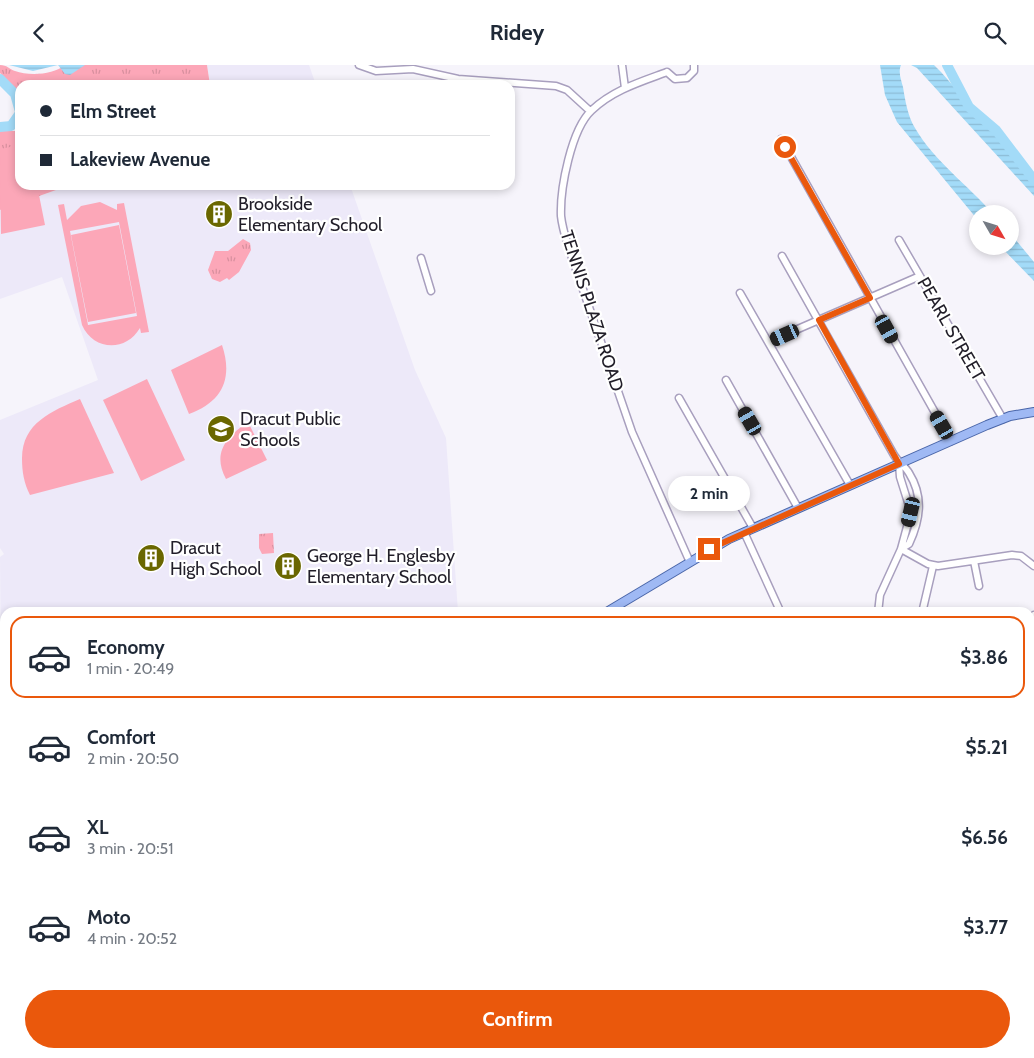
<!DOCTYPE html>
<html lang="en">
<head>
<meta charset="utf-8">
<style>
	body { margin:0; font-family:Cabin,sans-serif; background:#f2f2f3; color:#1f2937; height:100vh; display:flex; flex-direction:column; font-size:19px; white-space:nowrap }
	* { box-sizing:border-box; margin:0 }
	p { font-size:16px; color:#747a83 }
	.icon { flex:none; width:28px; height:28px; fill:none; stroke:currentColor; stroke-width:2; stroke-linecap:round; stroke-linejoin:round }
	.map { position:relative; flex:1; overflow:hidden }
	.side { position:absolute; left:0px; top:542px; width:1035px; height:451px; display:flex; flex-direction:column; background:#fff; border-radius:15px 15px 0 0; box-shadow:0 2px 8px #0003 }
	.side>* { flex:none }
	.top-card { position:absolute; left:15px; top:15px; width:500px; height:110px; border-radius:15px; box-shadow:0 2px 8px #0003; display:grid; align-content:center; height:110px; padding:0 25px; background:#fff }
	.needle { width:32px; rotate:129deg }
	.fabs { position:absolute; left:969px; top:140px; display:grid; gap:10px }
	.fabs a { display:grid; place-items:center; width:50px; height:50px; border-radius:50%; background:#fff; box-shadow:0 2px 8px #0003; font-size:25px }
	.end { position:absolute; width:22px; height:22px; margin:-11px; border:6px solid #ea580c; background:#fff; box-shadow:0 0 0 2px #fff }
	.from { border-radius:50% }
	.bubble { position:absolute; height:35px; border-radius:18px; background:#fff; box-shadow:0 2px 8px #0003; font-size:16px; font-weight:800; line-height:35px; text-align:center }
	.car { position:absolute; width:15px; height:30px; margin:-15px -8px; border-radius:6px; box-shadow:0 0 4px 1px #0007; background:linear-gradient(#222 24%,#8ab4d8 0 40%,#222 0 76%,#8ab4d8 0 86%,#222 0) }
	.top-card b { display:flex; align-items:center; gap:18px; height:48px; font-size:19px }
	.top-card b+b { border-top:1px solid #e0e1e3 }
	.top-card i { width:12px; height:12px; background:#1f2937 }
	ul { padding:9px 0 0; list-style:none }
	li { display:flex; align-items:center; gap:15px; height:82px; margin:0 10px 8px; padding:0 15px; border:2px solid transparent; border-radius:15px }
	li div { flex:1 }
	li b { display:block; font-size:19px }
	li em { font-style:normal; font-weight:800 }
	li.on { border-color:#ea580c }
	li>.icon { width:45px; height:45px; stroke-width:1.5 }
	.button { display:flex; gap:10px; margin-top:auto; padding:10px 25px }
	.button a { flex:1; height:58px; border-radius:30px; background:#ea580c; color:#fff; font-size:20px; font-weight:800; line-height:58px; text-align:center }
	header { display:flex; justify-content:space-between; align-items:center; height:65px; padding:0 25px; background:#fff; font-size:22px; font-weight:800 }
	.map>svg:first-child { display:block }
</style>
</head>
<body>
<header><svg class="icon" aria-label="back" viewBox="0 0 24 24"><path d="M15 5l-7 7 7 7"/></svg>Ridey<svg class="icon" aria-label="search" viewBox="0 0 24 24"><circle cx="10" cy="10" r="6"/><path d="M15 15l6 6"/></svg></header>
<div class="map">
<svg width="1034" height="993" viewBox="0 0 1034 993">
	<defs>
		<pattern id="grass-tufts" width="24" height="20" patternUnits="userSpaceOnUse" patternTransform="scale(1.25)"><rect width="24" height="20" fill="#fca7b8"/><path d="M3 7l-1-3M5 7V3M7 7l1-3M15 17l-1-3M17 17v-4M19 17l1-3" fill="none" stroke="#d88f9e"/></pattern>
		<pattern id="water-rules" width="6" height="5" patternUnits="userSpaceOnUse" patternTransform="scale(1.25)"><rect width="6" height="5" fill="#a3dbf8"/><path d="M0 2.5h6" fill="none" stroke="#8cbcd5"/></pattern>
	</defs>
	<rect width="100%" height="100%" fill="#f6f4fb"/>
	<!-- built -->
	<path fill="#ede9f9" d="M207,0H309L316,20H210Z
		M70,120H350L415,305L446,373L458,547L5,548V604L1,605L0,492L4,489L0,483V355L98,315L62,212L0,234V145Z"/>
	<!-- grass -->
	<path fill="url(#grass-tufts)" d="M0,0C7,0 9,4 15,6C29,11 53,10 65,0H207L210,20H20V29L0,8Z
		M20,63V120H70L0,145V66H18Z
		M243,174L250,178L251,185L239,207L229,215L227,213L220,217L212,214L208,205L215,186H228Z
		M273,468L274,488L262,489L259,483V469Z
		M5,755V989H223L220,993H0V756Z"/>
	<!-- pitch -->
	<path fill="#fca7b8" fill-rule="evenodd" d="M20,80V120H37L45,160L1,169L0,84Z
		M100,137L117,145V139L124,138L149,267L141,268L140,263C125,288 93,285 82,260L58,140L64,139L67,155L81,141ZM119,157L137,251L88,260L70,166Z
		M119,160L136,248L88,257L71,170Z
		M222,280C233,313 223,337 189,349L171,305Z
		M147,314L185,395L141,416L103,335Z
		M80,334L114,408L30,430C24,418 22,407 22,393C22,358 52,346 80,334Z
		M248,357L267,395L226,414C212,388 226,372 248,357Z"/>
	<!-- water -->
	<path fill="url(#water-rules)" d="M9,0H85L70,10L65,9L58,0L33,6Z
		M880,0H901C898,7 901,15 903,22C905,35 908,52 915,63C934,96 968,120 993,149H978L977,154L897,57L885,30Z
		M911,0H934L941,7L1034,113V131L917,3Z
		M1010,168L1034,197V216L1000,181H1010Z"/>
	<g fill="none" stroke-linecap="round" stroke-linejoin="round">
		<!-- stream -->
		<path stroke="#a3dbf8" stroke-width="2" d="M0,826L5,828
			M222,989L226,993"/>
		<!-- river -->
		<path stroke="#a3dbf8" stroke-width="10" d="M947,0L969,42L996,65L1034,115
			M0,14L15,29L20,47
			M0,62L11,61L20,48"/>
		<!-- minor casing -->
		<g stroke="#a89fbe" stroke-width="9">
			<path id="minor" d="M359,0L376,6L413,4L458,14L556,21L567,25L590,46
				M622,0L625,23
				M667,7C640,17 613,25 592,45C571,64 560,124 561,151C562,161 565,171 568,181L632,367L689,495
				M667,7L675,14L687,13L694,6V0
				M781,74L951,376
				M899,175L1003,354
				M782,191L894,390C898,397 905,401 909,408C924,432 920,455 909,479L901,484
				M421,193L431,226
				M740,228L850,420
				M768,277L920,211
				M726,315L798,443
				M679,333L753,463
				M744,467L781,548
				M901,484L928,499L938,501L1012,490L1021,491L1034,501
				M974,496L979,521
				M878,548L880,530L901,484L911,447L900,412L899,399
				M922,548L933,501
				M1030,553L1034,550
				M1030,585L1034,584
				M1030,599L1033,616
				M1030,704L1034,703
				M1030,870L1034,871
				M1030,956L1034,955
				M326,989L330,993
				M771,989L773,993
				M397,993L401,989
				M879,993L888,989"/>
		</g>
		<!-- major casing -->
		<g stroke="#4965a8" stroke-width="10">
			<path id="major" d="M605,548L729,474L987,360L1010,351L1034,347
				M0,612H5"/>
		</g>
		<!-- minor -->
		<use href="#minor" stroke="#fff" stroke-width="6"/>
		<!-- major -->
		<use href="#major" stroke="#9fb9f4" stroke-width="8"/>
	</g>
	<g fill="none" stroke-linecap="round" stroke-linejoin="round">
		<!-- route -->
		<path stroke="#ea580c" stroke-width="6" d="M709,484L899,399L819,255L870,233L785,82"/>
	</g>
	<!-- icons -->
	<defs>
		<g id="building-disc" transform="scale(1.4375)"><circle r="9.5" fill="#6a6700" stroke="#fff"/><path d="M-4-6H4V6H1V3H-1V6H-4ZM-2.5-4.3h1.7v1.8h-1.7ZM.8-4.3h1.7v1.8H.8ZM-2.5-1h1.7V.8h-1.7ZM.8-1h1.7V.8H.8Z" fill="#fff"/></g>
		<g id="school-disc" transform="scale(1.4375)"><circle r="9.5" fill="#6a6700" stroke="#fff"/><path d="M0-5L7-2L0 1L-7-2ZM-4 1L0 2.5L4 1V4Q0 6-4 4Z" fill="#fff"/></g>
	</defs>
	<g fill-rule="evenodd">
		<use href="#building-disc" x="219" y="149"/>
		<use href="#school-disc" x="221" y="364"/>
		<use href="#building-disc" x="151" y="493"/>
		<use href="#building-disc" x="288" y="501"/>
	</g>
	<g text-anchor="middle" stroke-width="4.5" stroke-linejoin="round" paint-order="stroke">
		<!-- poi labels -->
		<g font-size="18" fill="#211e29" stroke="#fff" text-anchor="start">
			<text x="238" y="145">Brookside<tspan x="238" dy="21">Elementary School</tspan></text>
			<text x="240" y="360">Dracut Public<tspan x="240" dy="21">Schools</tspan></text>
			<text x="170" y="489">Dracut<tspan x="170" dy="21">High School</tspan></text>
			<text x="307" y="497">George H. Englesby<tspan x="307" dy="21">Elementary School</tspan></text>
		</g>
		<!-- street labels -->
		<g font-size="18" fill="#211e29" stroke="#fff">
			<text transform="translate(592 246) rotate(72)" y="6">TENNIS PLAZA ROAD</text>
			<text transform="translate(951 264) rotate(60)" y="6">PEARL STREET</text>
		</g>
	</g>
</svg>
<div class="fabs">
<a><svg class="needle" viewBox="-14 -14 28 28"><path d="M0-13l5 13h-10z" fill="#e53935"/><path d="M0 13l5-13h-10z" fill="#747a83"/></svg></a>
</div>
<i class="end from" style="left:785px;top:82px"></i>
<i class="end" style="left:709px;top:484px"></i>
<div class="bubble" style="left:668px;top:411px;width:82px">2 min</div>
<i class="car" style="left:887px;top:264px;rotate:151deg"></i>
<i class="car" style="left:785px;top:270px;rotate:246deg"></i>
<i class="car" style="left:750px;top:356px;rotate:330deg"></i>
<i class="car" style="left:942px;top:360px;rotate:330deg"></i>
<i class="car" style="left:911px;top:447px;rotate:193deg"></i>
<div class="top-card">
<b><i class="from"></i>Elm Street</b>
<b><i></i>Lakeview Avenue</b>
</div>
<section class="side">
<ul>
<li class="on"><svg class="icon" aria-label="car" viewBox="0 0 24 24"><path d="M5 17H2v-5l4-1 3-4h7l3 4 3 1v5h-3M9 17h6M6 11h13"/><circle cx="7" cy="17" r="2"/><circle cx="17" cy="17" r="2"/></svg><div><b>Economy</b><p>1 min · 20:49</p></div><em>$3.86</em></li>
<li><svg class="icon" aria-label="car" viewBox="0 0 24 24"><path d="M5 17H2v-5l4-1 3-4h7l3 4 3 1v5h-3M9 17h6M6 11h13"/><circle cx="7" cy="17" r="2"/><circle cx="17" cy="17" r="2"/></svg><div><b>Comfort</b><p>2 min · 20:50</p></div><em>$5.21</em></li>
<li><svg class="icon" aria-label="car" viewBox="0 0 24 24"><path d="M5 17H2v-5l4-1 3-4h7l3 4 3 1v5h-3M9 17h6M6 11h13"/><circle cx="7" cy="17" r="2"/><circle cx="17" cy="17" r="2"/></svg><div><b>XL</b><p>3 min · 20:51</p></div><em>$6.56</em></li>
<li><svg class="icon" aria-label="car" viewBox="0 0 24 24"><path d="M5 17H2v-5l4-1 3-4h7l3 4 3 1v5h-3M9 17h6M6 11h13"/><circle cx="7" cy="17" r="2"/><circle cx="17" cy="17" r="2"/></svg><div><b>Moto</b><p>4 min · 20:52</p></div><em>$3.77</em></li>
</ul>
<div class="button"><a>Confirm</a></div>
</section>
</div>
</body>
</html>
